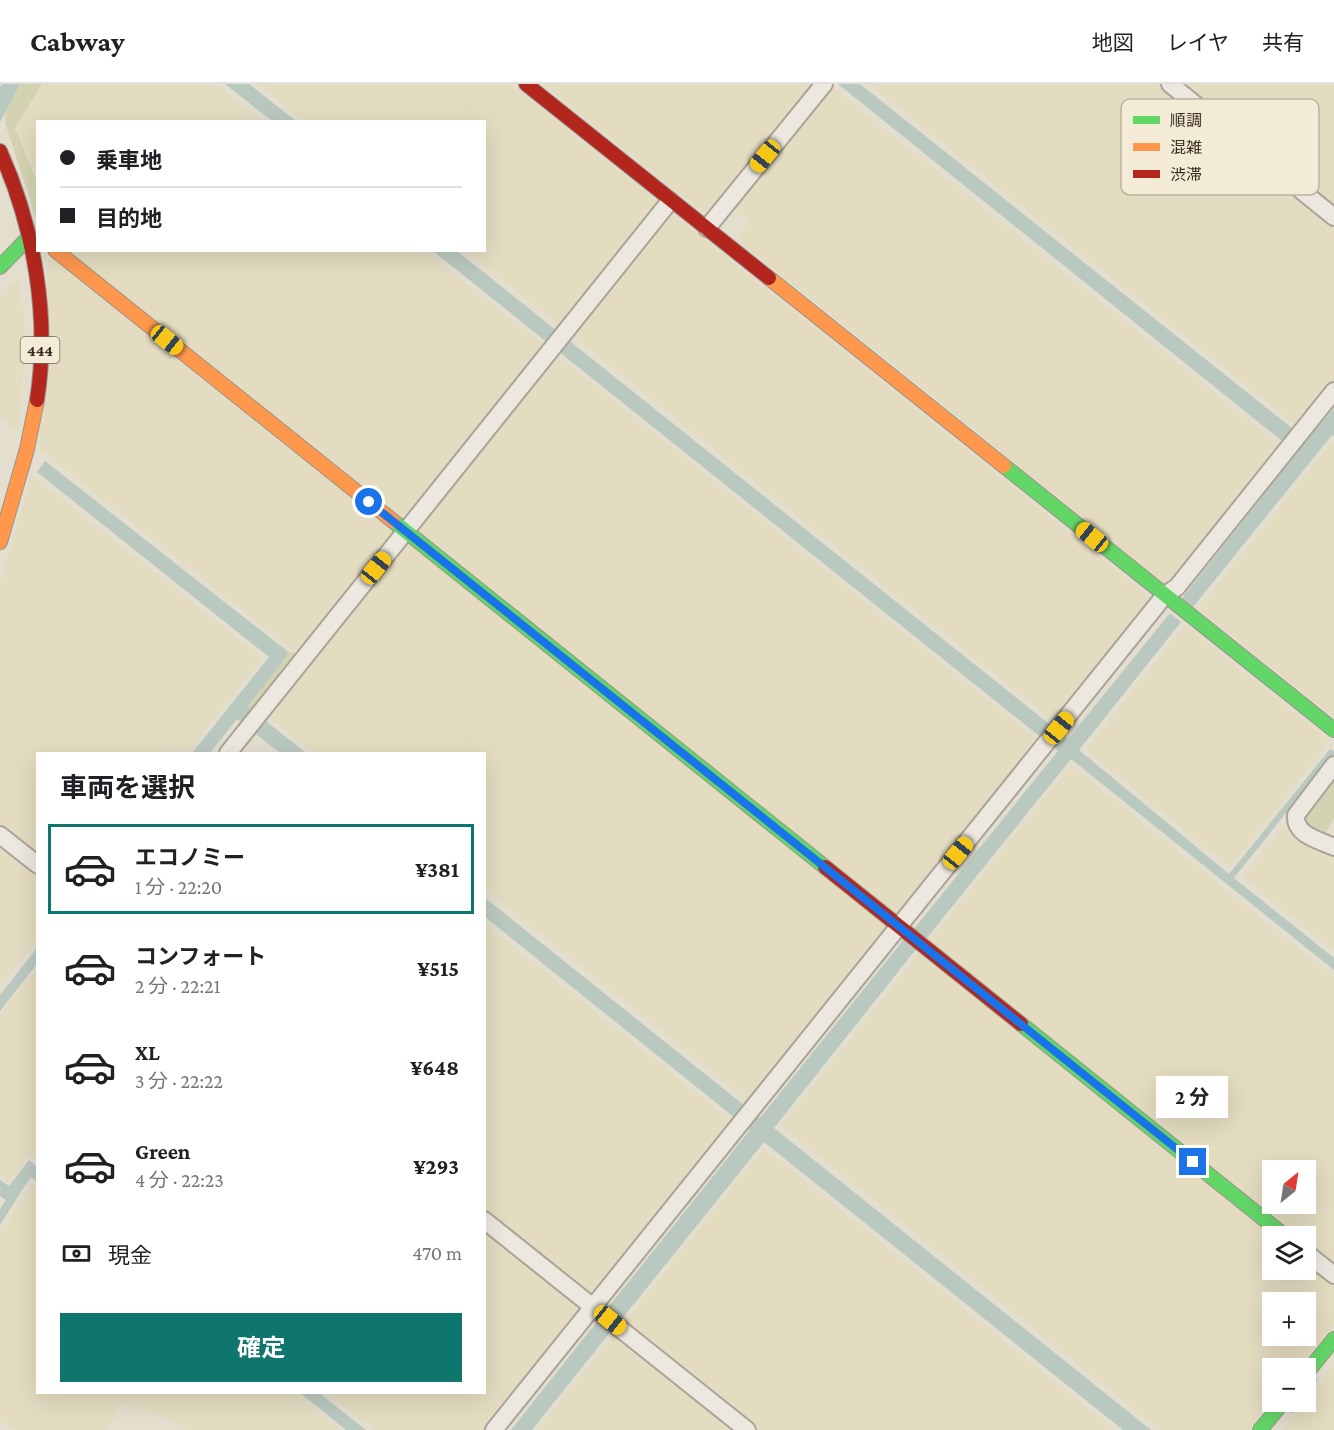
<!DOCTYPE html>
<html lang="ja">
<head>
<meta charset="utf-8">
<style>
	body { margin:0; font-family:"Crimson Pro","Noto Sans JP",serif; background:#f6f6f6; color:#202124; height:100vh; display:flex; flex-direction:column; font-size:22px; white-space:nowrap }
	* { box-sizing:border-box; margin:0 }
	p { font-size:20px; color:#757577 }
	.icon { flex:none; width:33px; height:33px; fill:none; stroke:currentColor; stroke-width:2; stroke-linecap:round; stroke-linejoin:round }
	.map { position:relative; flex:1; overflow:hidden }
	.sheet { position:absolute; left:36px; top:668px; width:450px; height:642px; display:flex; flex-direction:column; background:#fff; border-radius:0px; box-shadow:0 6px 24px #0002 }
	.sheet>* { flex:none }
	.guide { position:absolute; left:36px; top:36px; width:450px; height:132px; border-radius:0px; box-shadow:0 6px 24px #0002; display:grid; align-content:center; height:132px; padding:0 24px; background:#fff }
	.needle { width:39px; rotate:30deg }
	.fabs { position:absolute; left:1262px; top:1076px; display:grid; gap:12px }
	.fabs a { display:grid; place-items:center; width:54px; height:54px; border-radius:0px; background:#fff; box-shadow:0 6px 24px #0002; font-size:30px }
	.end { position:absolute; width:27px; height:27px; margin:-14px; border:8px solid #1a73e8; background:#fff; box-shadow:0 0 0 3px #fff }
	.from { border-radius:50% }
	.bubble { position:absolute; height:42px; border-radius:0px; background:#fff; box-shadow:0 6px 24px #0002; font-size:20px; font-weight:700; line-height:42px; text-align:center }
	.car { position:absolute; width:18px; height:36px; margin:-18px -9px; border-radius:8px; box-shadow:0 0 4px 2px #0007; background:linear-gradient(#f5c518 24%,#345 0 40%,#f5c518 0 76%,#345 0 86%,#f5c518 0) }
	.guide b { display:flex; align-items:center; gap:21px; height:57px; font-size:22px }
	.guide b+b { border-top:2px solid #e0e0e0 }
	.guide i { width:15px; height:15px; background:#202124 }
	ul { padding:0; list-style:none }
	li { display:flex; align-items:center; gap:18px; height:90px; margin:0 12px 9px; padding:0 12px; border:3px solid transparent; border-radius:0px }
	li div { flex:1 }
	li b { display:block; font-size:22px }
	li em { font-style:normal; font-weight:700 }
	li.current { border-color:#0f766e }
	li>.icon { width:54px; height:54px; stroke-width:1.5 }
	h2 { padding:0 24px; font-size:27px; line-height:72px }
	.pay { display:flex; align-items:center; gap:15px; height:66px; padding:0 24px; font-size:22px }
	.pay p { margin-inline-start:auto }
	.action { display:flex; gap:12px; margin-top:auto; padding:12px 24px }
	.action a { flex:1; height:69px; border-radius:0px; background:#0f766e; color:#fff; font-size:24px; font-weight:700; line-height:69px; text-align:center }
	header { display:flex; align-items:center; gap:36px; box-sizing:border-box; height:84px; padding:0 30px; background:#fff; border-bottom:2px solid #e0e0e0 }
	header strong { font-size:28px }
	nav { display:flex; gap:33px; margin-inline-start:auto; font-size:21px }
	.map>svg:first-child { display:block }
</style>
</head>
<body>
<header>
<strong>Cabway</strong>
<nav><a>地図</a><a>レイヤ</a><a>共有</a></nav>
</header>
<div class="map">
<svg width="1334" height="1346" viewBox="0 0 1334 1346">
	<rect width="100%" height="100%" fill="#e4decf"/>
	<!-- farmland -->
	<path fill="#e3dcc1" fill-rule="evenodd" d="M42,0H215L262,37L38,38L37,99L14,44Z
		M258,0H511L659,119L560,242L466,167L484,166V38L305,37Z
		M543,0H816L708,133Z
		M828,0L1281,362L1167,502L736,155L750,138L732,122Z
		M869,0H1159L1334,141V297L1297,342Z
		M1181,0H1334V125Z
		M672,129L1151,514L1053,637L573,252Z
		M67,167H425L545,262L404,438Z
		M53,172L397,447L297,570L40,365L48,176Z
		M18,194L26,252L18,348L0,333V210Z
		M558,272L1038,656L897,833L417,448Z
		M1331,359L1334,362V634L1198,525Z
		M31,391L263,574L187,669H38L37,771L0,741V501Z
		M409,457L889,842L749,1017L485,805L484,669H315L268,632Z
		M1185,541L1330,657L1230,783L1086,666Z
		M1071,681L1334,893V1185L1305,1162V1152H1293L928,859ZM1272,1086H1305V1119H1272Z
		M1285,741L1297,753L1334,770V866L1243,793Z
		M0,761L38,791L37,856L0,903Z
		M484,839L732,1037L591,1213L485,1127Z
		M921,867L1272,1152V1185H1305V1176L1334,1199V1240L1299,1284H1272V1317L1249,1346H1160L781,1041ZM1272,1218H1305V1251H1272Z
		M37,885V1077L29,1071L9,1098L0,1092V931L17,908Z
		M764,1064L1115,1346H755L623,1240Z
		M33,1099L38,1103V1308H293L340,1346H188L169,1335L122,1321L106,1346H16L0,1335V1148Z
		M485,1143L583,1221L485,1346H375L327,1308H484Z
		M616,1248L738,1346H537Z
		M1334,1281V1346H1282Z"/>
	<!-- green -->
	<path fill="#d3d3b2" d="M20,0H42L15,44L37,99V136L6,42L5,27Z
		M287,567L297,570L254,628L247,622L287,572Z
		M1334,691V734L1323,754L1304,746L1299,734Z"/>
	<!-- water -->
	<path fill="#bac9c0" d="M2,0H20L0,38V3Z
		M225,0H249L296,37H272Z
		M838,0H860L1307,356L1334,324V352L1332,351L1193,523L1182,514L1297,369Z
		M433,167H457L1068,655L1170,529L1181,538L1079,666L1229,790L1330,665L1334,667V675L1330,674L1234,794L1334,874V886L1071,675L926,855L913,846L1058,667Z
		M45,377L287,567V572L248,622L254,628L244,640L237,635L210,669H192L269,573L37,388Z
		M266,637L306,669H280L256,650Z
		M484,813L760,1034L905,854L917,864L774,1044L1151,1346H1123L764,1058L621,1236L606,1226L750,1046L485,833Z
		M37,864V880L0,927V911Z
		M29,1076L37,1083V1098L31,1093C19,1109 11,1125 0,1141V1125L6,1116L0,1112V1096L9,1102Z
		M599,1235L612,1246L532,1346H511Z
		M299,1308H318L366,1346H346Z"/>
	<g fill="none" stroke-linecap="round" stroke-linejoin="round">
		<!-- stream -->
		<path stroke="#bac9c0" stroke-width="4.5" d="M1305,1309L1315,1296
			M1291,1327L1299,1317"/>
		<!-- street casing -->
		<g stroke="#a9a398" stroke-width="20">
			<path id="street" d="M1170,0L1334,133
				M707,144L824,0
				M228,669L670,117
				M1334,681L1296,731C1294,751 1319,756 1334,763
				M0,751L38,781
				M484,1136L747,1346
				M1305,1168L1334,1191
				M494,1346L1165,511L1177,503L1334,307"/>
		</g>
		<!-- fast casing -->
		<g stroke="#999388" stroke-width="16">
			<path id="fast" d="M0,183L29,153
				M1004,382L1334,646
				M393,437L825,783
				M1021,940L1285,1152
				M1305,1291L1334,1255
				M1260,1346L1284,1317"/>
		</g>
		<!-- slow casing -->
		<g stroke="#999388" stroke-width="16">
			<path id="slow" d="M55,166L393,437
				M769,194L1004,382
				M0,458L27,365L37,316"/>
		</g>
		<!-- jam casing -->
		<g stroke="#999388" stroke-width="16">
			<path id="jam" d="M526,0L769,194
				M0,67C34,143 50,233 37,316
				M825,783L1021,940"/>
		</g>
		<!-- street -->
		<use href="#street" stroke="#ece8e0" stroke-width="16"/>
		<!-- fast -->
		<use href="#fast" stroke="#63d668" stroke-width="14"/>
		<!-- slow -->
		<use href="#slow" stroke="#ff974d" stroke-width="14"/>
		<!-- jam -->
		<use href="#jam" stroke="#b3261e" stroke-width="14"/>
	</g>
	<g fill="none" stroke-linecap="round" stroke-linejoin="round">
		<!-- route -->
		<path stroke="#1a73e8" stroke-width="8" d="M369,418L1193,1078"/>
	</g>
	<g text-anchor="middle" stroke-width="4.5" stroke-linejoin="round" paint-order="stroke">
		<!-- shield labels -->
		<rect fill="#f4ebd6" stroke="#706557" stroke-width="1.5" x="20.5" y="253" width="39" height="26" rx="4.5"/>
		<g font-size="16" font-weight="bold" fill="#382c20">
			<text x="40" y="272">444</text>
		</g>
	</g>
	<!-- legend -->
	<rect x="1121" y="15" width="198" height="96" rx="9" fill="#f4ebd6" stroke="#bcb29f" stroke-width="1.5"/>
	<rect x="1133" y="32" width="27" height="8" fill="#63d668"/>
	<rect x="1133" y="59" width="27" height="8" fill="#ff974d"/>
	<rect x="1133" y="86" width="27" height="8" fill="#b3261e"/>
	<g font-size="16" fill="#382c20">
		<text x="1170" y="42">順調</text>
		<text x="1170" y="69">混雑</text>
		<text x="1170" y="96">渋滞</text>
	</g>
</svg>
<div class="fabs">
<a><svg class="needle" viewBox="-14 -14 28 28"><path d="M0-13l5 13h-10z" fill="#e53935"/><path d="M0 13l5-13h-10z" fill="#757577"/></svg></a>
<a><svg class="icon" aria-label="layers" viewBox="0 0 24 24"><path d="M12 4l9 5-9 5-9-5zM3 14l9 5 9-5"/></svg></a>
<a>+</a>
<a>−</a>
</div>
<i class="end from" style="left:369px;top:418px"></i>
<i class="end" style="left:1193px;top:1078px"></i>
<div class="bubble" style="left:1156px;top:992px;width:72px">2 分</div>
<i class="car" style="left:765px;top:72px;rotate:219deg"></i>
<i class="car" style="left:167px;top:256px;rotate:129deg"></i>
<i class="car" style="left:1092px;top:453px;rotate:309deg"></i>
<i class="car" style="left:376px;top:484px;rotate:39deg"></i>
<i class="car" style="left:1059px;top:644px;rotate:39deg"></i>
<i class="car" style="left:958px;top:769px;rotate:39deg"></i>
<i class="car" style="left:610px;top:1236px;rotate:129deg"></i>
<div class="guide">
<b><i class="from"></i>乗車地</b>
<b><i></i>目的地</b>
</div>
<section class="sheet">
<h2>車両を選択</h2>
<ul>
<li class="current"><svg class="icon" aria-label="car" viewBox="0 0 24 24"><path d="M5 17H2v-5l4-1 3-4h7l3 4 3 1v5h-3M9 17h6M6 11h13"/><circle cx="7" cy="17" r="2"/><circle cx="17" cy="17" r="2"/></svg><div><b>エコノミー</b><p>1 分 · 22:20</p></div><em>¥381</em></li>
<li><svg class="icon" aria-label="car" viewBox="0 0 24 24"><path d="M5 17H2v-5l4-1 3-4h7l3 4 3 1v5h-3M9 17h6M6 11h13"/><circle cx="7" cy="17" r="2"/><circle cx="17" cy="17" r="2"/></svg><div><b>コンフォート</b><p>2 分 · 22:21</p></div><em>¥515</em></li>
<li><svg class="icon" aria-label="car" viewBox="0 0 24 24"><path d="M5 17H2v-5l4-1 3-4h7l3 4 3 1v5h-3M9 17h6M6 11h13"/><circle cx="7" cy="17" r="2"/><circle cx="17" cy="17" r="2"/></svg><div><b>XL</b><p>3 分 · 22:22</p></div><em>¥648</em></li>
<li><svg class="icon" aria-label="car" viewBox="0 0 24 24"><path d="M5 17H2v-5l4-1 3-4h7l3 4 3 1v5h-3M9 17h6M6 11h13"/><circle cx="7" cy="17" r="2"/><circle cx="17" cy="17" r="2"/></svg><div><b>Green</b><p>4 分 · 22:23</p></div><em>¥293</em></li>
</ul>
<div class="pay"><svg class="icon" aria-label="cash" viewBox="0 0 24 24"><path d="M3 7h18v10H3z"/><circle cx="12" cy="12" r="2"/></svg>現金<p>470 m</p></div>
<div class="action"><a>確定</a></div>
</section>
</div>
</body>
</html>
